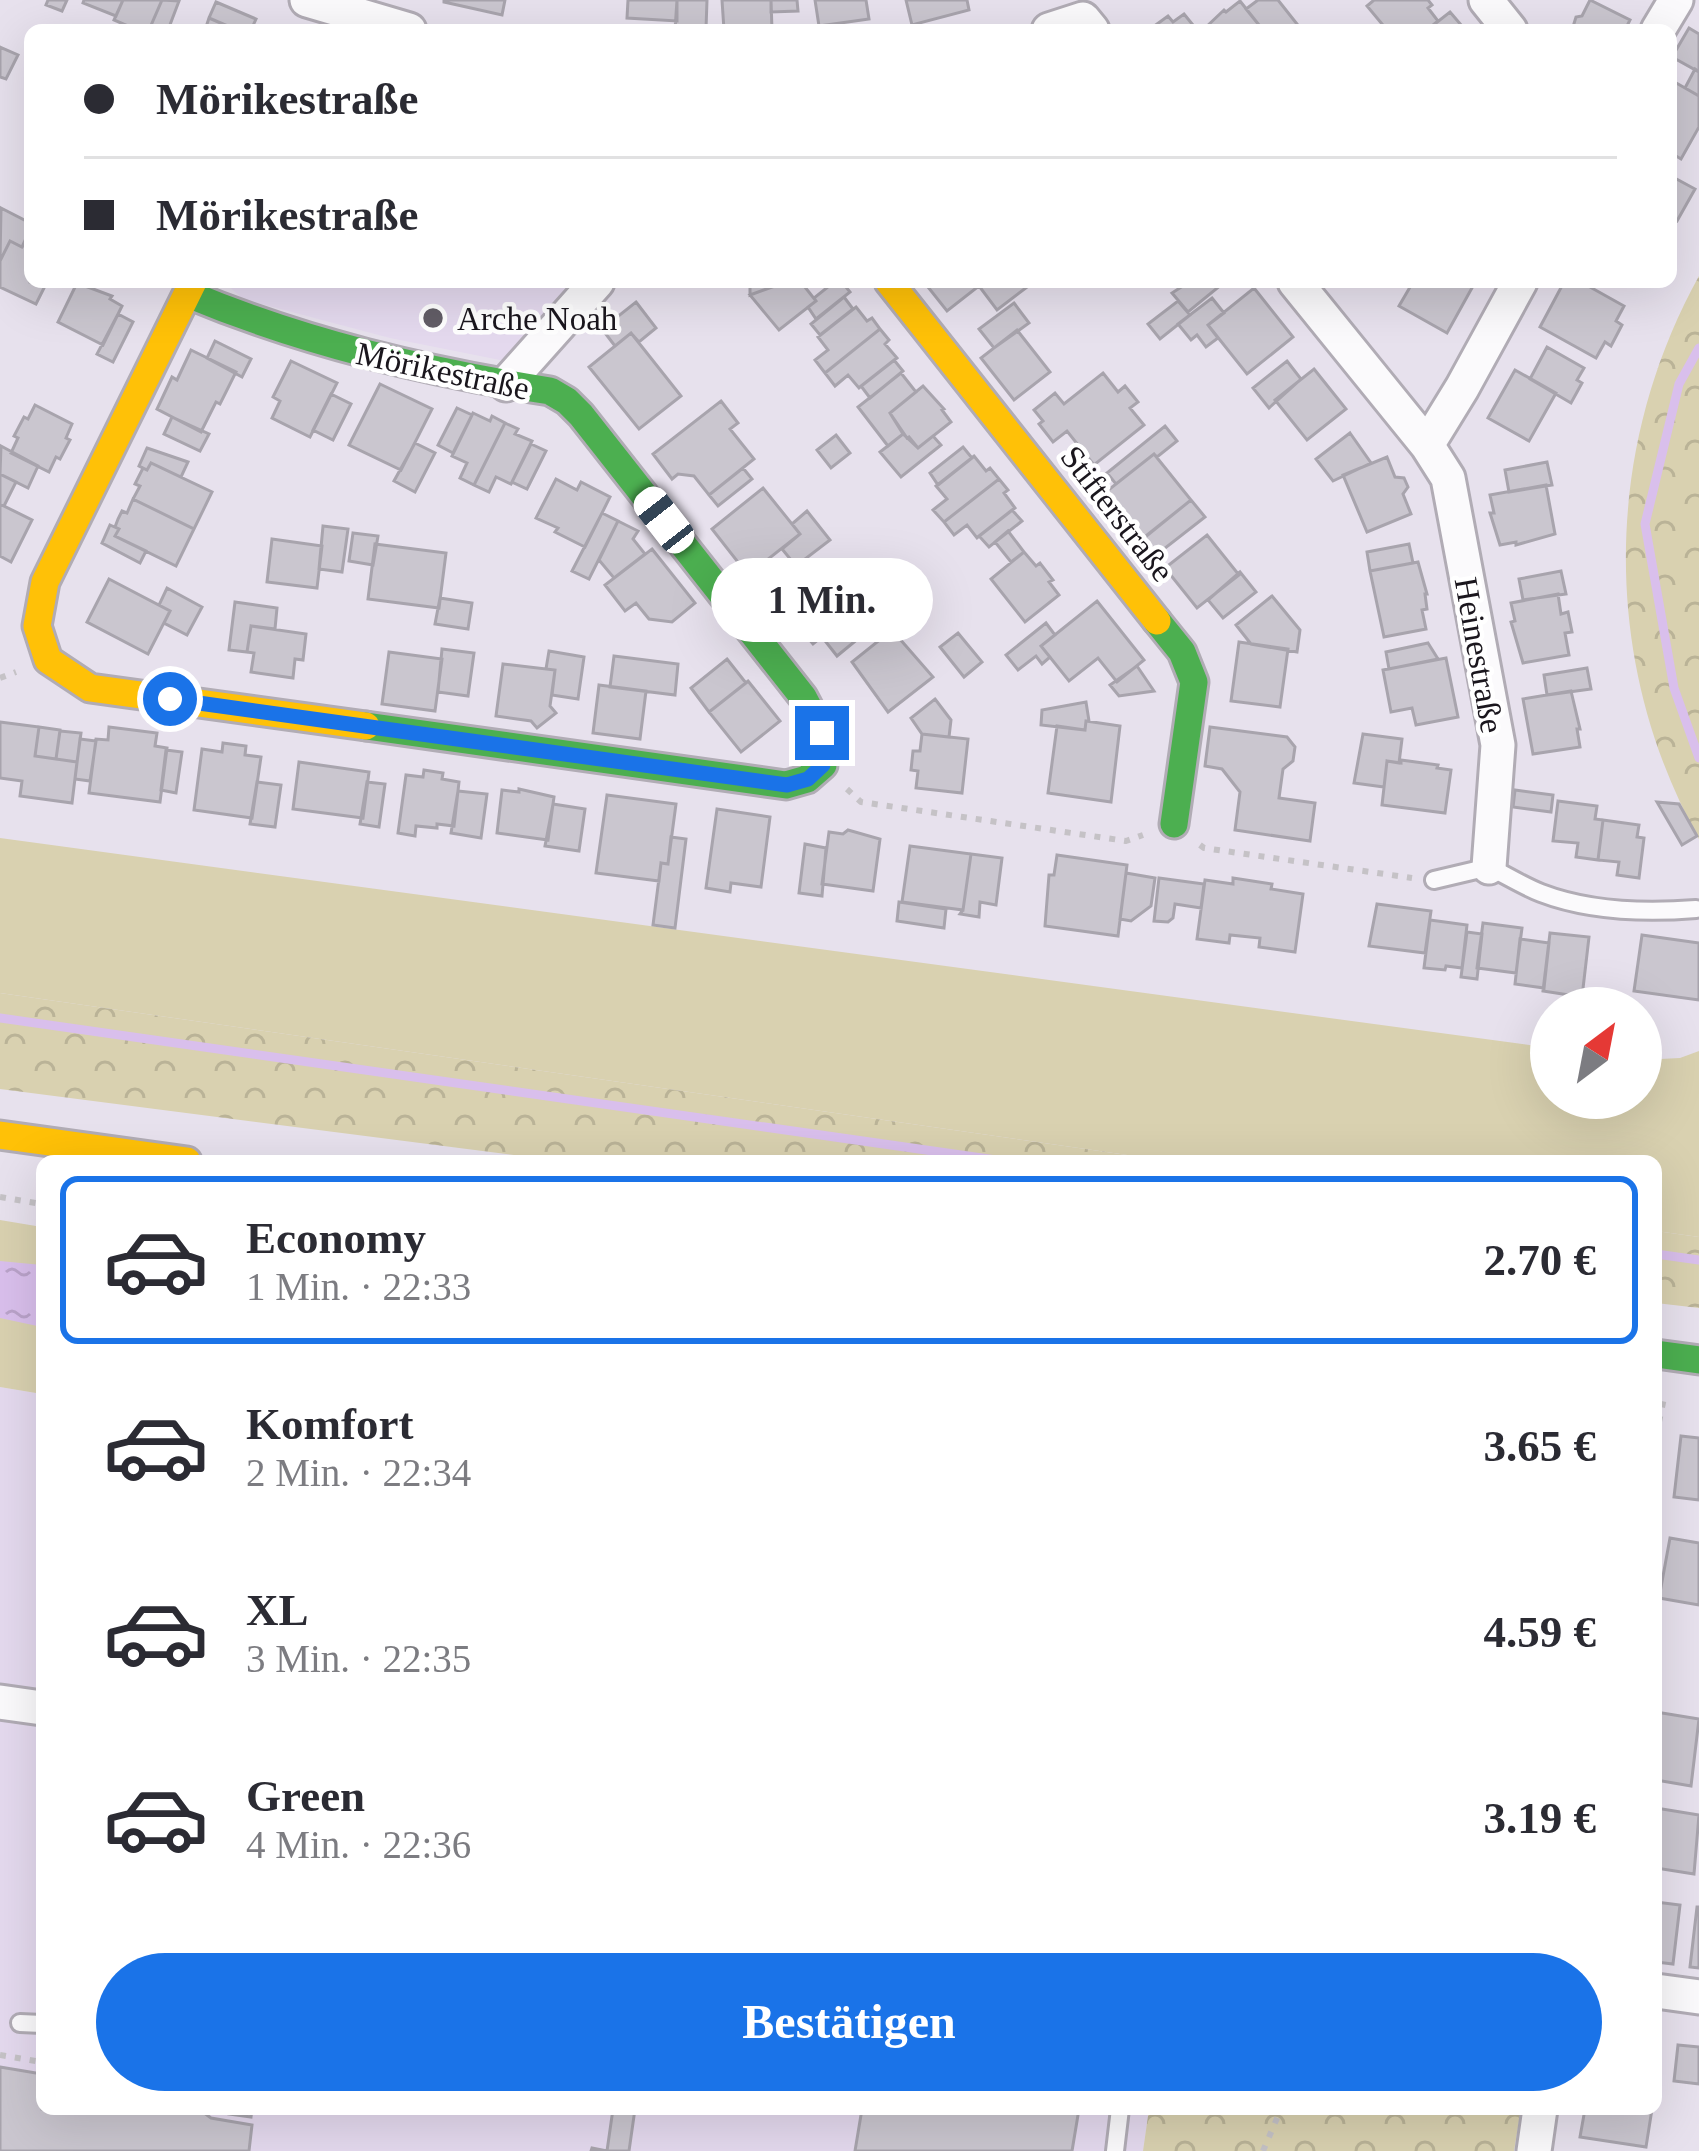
<!DOCTYPE html>
<html lang="de">
<head>
<meta charset="utf-8">
<style>
	body { margin:0; font-family:Georgia,serif; background:#f7f7f7; color:#2b2b33; height:100vh; display:flex; flex-direction:column; font-size:45px; white-space:nowrap }
	* { box-sizing:border-box; margin:0 }
	p { font-size:39px; color:#7c7c81 }
	.icon { flex:none; width:66px; height:66px; fill:none; stroke:currentColor; stroke-width:2; stroke-linecap:round; stroke-linejoin:round }
	.map { position:relative; flex:1; overflow:hidden }
	.panel { position:absolute; left:36px; top:1155px; width:1626px; height:960px; display:flex; flex-direction:column; background:#fff; border-radius:18px; box-shadow:0 12px 48px #0002 }
	.panel>* { flex:none }
	.hud { position:absolute; left:24px; top:24px; width:1653px; height:264px; border-radius:18px; box-shadow:0 12px 48px #0002; display:grid; align-content:center; height:264px; padding:0 60px; background:#fff }
	.needle { width:78px; rotate:32deg }
	.buttons { position:absolute; left:1530px; top:987px; display:grid; gap:24px }
	.buttons a { display:grid; place-items:center; width:132px; height:132px; border-radius:50%; background:#fff; box-shadow:0 12px 48px #0002; font-size:60px }
	.end { position:absolute; width:54px; height:54px; margin:-27px; border:15px solid #1a73e8; background:#fff; box-shadow:0 0 0 6px #fff }
	.from { border-radius:50% }
	.bubble { position:absolute; height:84px; border-radius:42px; background:#fff; box-shadow:0 12px 48px #0002; font-size:39px; font-weight:800; line-height:84px; text-align:center }
	.car { position:absolute; width:36px; height:72px; margin:-36px -18px; border-radius:15px; box-shadow:0 0 9px 3px #0007; background:linear-gradient(#fff 24%,#345 0 40%,#fff 0 76%,#345 0 86%,#fff 0) }
	.hud b { display:flex; align-items:center; gap:42px; height:114px; font-size:45px }
	.hud b+b { border-top:3px solid #e1e1e2 }
	.hud i { width:30px; height:30px; background:#2b2b33 }
	ul { padding:21px 0 0; list-style:none }
	li { display:flex; align-items:center; gap:36px; height:168px; margin:0 24px 18px; padding:0 36px; border:6px solid transparent; border-radius:18px }
	li div { flex:1 }
	li b { display:block; font-size:45px }
	li em { font-style:normal; font-weight:800 }
	li.selected { border-color:#1a73e8 }
	li>.icon { width:108px; height:108px; stroke-width:1.5 }
	.action { display:flex; gap:24px; margin-top:auto; padding:24px 60px }
	.action a { flex:1; height:138px; border-radius:72px; background:#1a73e8; color:#fff; font-size:48px; font-weight:800; line-height:138px; text-align:center }
	.map>svg:first-child { display:block }
</style>
</head>
<body>
<div class="map">
<svg width="1699" height="2151" viewBox="0 0 1699 2151">
	<defs>
		<pattern id="forest-crowns" width="20" height="18" patternUnits="userSpaceOnUse" patternTransform="scale(3)"><rect width="20" height="18" fill="#d9d1b0"/><path d="M2 6a3 3 0 1 1 6 0M12 15a3 3 0 1 1 6 0" fill="none" stroke="#bab397"/></pattern>
		<pattern id="water-ripples" width="26" height="14" patternUnits="userSpaceOnUse" patternTransform="scale(3)"><rect width="26" height="14" fill="#d9bfec"/><path d="M2 4q2-2 4 0t4 0M15 11q2-2 4 0t4 0" fill="none" stroke="#baa3ca"/></pattern>
	</defs>
	<rect width="100%" height="100%" fill="#e7e1ed"/>
	<!-- built -->
	<path fill="#e4d9ee" d="M224,282H582L510,362L390,338L243,299Z
		M0,1387L42,1394V2109H1149L1143,2151H0Z"/>
	<!-- green -->
	<path fill="#d9d1b0" d="M0,838L1551,1048V1098H1641V1060L1680,1058L1699,1051V1237L1656,1231V1161H1169L0,993Z
		M0,1220L42,1227V1394L0,1387Z"/>
	<!-- forest -->
	<path fill="url(#forest-crowns)" d="M1699,276V839C1601,664 1602,451 1699,276Z
		M0,993L1169,1161H560L0,1089Z
		M1656,1231L1699,1237V1308L1656,1303Z
		M1149,2109H1521L1514,2151H1143Z"/>
	<!-- water -->
	<path fill="url(#water-ripples)" d="M0,1261L42,1265V1327L0,1318Z"/>
	<g fill="none" stroke-linecap="round" stroke-linejoin="round">
		<!-- stream -->
		<path stroke="#d9bfec" stroke-width="9" d="M1699,348L1679,384L1645,524L1674,688L1699,758
			M0,1018L1003,1161
			M1656,1254L1699,1260"/>
	</g>
	<!-- building -->
	<path fill="#cac6cf" stroke="#a8a4ad" stroke-width="3" d="M48,0H67L62,11L46,5Z
		M84,0H123L116,16L83,3Z
		M123,0H162L149,30H137L114,20Z
		M162,0L179,1L168,30H149Z
		M444,0H505L502,15L444,2Z
		M628,0H677V21L627,18Z
		M677,0H707L706,29L675,30Z
		M722,0H771L772,30H724Z
		M771,0H797L798,11L771,12Z
		M815,0H866L869,19L819,26Z
		M906,0H967L969,10L912,25Z
		M1258,0H1278L1297,24L1289,30H1263L1246,9Z
		M1374,0H1428L1432,5L1428,8L1438,21L1427,30H1387L1367,6Z
		M1590,0L1630,20L1625,30H1572L1576,17L1582,16Z
		M1240,1L1263,30H1203L1224,10L1226,12Z
		M216,2L256,19L251,30H237L209,18Z
		M1450,12L1462,26L1457,30H1427Z
		M1184,14L1197,30H1156L1153,27L1168,16L1173,22Z
		M209,18L237,30H205Z
		M1689,28L1699,34V72L1672,57Z
		M0,47L18,55L6,79L0,77Z
		M1695,69L1699,72V96L1685,88Z
		M1671,80L1699,96V127L1681,159L1671,153Z
		M1671,176L1695,189L1677,221L1671,218Z
		M1,208L30,223V230L22,247L10,241L0,261Z
		M10,241L22,247L25,243L30,245V282H47L36,304L0,287V261Z
		M750,282H786L750,295Z
		M786,282H801L816,301L779,330L750,295Z
		M834,282H842L850,292L816,319L808,307L816,301L814,298Z
		M924,282H984L947,311Z
		M984,282H1030L1031,284L997,310L979,286Z
		M1189,282H1219L1221,285L1188,312L1172,293Z
		M1413,282H1466L1473,286L1447,333L1399,306Z
		M1564,282H1581L1624,306L1616,321L1622,325L1611,346L1605,342L1596,358L1540,327Z
		M77,283L112,296L110,299L122,306L103,345L58,322Z
		M1254,288L1293,337L1247,374L1208,325Z
		M844,297L853,309L820,335L811,324Z
		M1212,298L1224,313L1208,325L1218,338L1206,347L1197,335L1191,340L1178,324Z
		M1178,301L1190,315L1160,339L1148,324Z
		M636,302L656,328L639,342L631,333L615,346L602,329Z
		M1014,303L1029,323L994,348L979,329Z
		M856,307L867,321L872,318L880,329L825,373L815,360L828,350L818,337Z
		M118,314L133,322L113,362L97,354Z
		M880,329L889,340L885,344L897,358L859,388L848,375L835,386L825,373Z
		M1017,330L1050,372L1014,400L981,358Z
		M631,333L681,396L639,429L589,367Z
		M215,341L251,359L242,377L207,358Z
		M1547,347L1584,368L1577,380L1582,383L1571,403L1530,379Z
		M191,350L236,372L220,404L216,402L201,432L157,409L172,377L177,380Z
		M894,360L903,371L870,398L861,386Z
		M291,361L337,383L310,437L272,418L280,401L273,397Z
		M1287,361L1301,379L1269,408L1253,388Z
		M1314,369L1346,409L1307,440L1275,400Z
		M1515,370L1556,393L1529,441L1488,418Z
		M901,373L916,392L890,413L903,434L888,446L858,407Z
		M1103,373L1118,392L1125,386L1138,402L1130,408L1144,425L1094,465L1067,431L1053,442L1039,424L1043,421L1034,410L1055,393L1064,404Z
		M380,384L432,409L401,470L349,445Z
		M923,386L944,409L942,410L951,422L918,448L909,437L907,438L890,413Z
		M331,394L351,404L333,440L313,430Z
		M721,401L738,423L730,429L754,459L709,495L694,476L678,474L672,479L653,454Z
		M35,405L72,424L66,438L70,440L60,459L56,457L49,472L11,453L18,438L14,436L24,417L28,419Z
		M457,408L472,415L453,453L438,445Z
		M473,413L490,421L492,416L505,423L474,485L460,478L467,463L452,456Z
		M172,417L209,434L200,451L164,434Z
		M505,423L518,429L515,434L532,441L511,484L496,477L489,492L474,485Z
		M1165,426L1177,441L1157,457L1154,454L1116,484L1107,473Z
		M1350,433L1371,463L1333,481L1316,459Z
		M903,434L918,448L933,436L941,445L901,477L880,452Z
		M836,435L850,453L831,468L817,450Z
		M415,443L435,453L415,492L394,481Z
		M531,444L546,451L527,489L512,482Z
		M1,446L38,466L28,488L0,474Z
		M963,447L972,458L938,485L930,473Z
		M147,448L188,462L181,477L151,463L147,470L139,466Z
		M1154,454L1191,500L1139,542L1125,524L1119,529L1111,519L1117,515L1102,495Z
		M974,456L986,471L990,468L999,479L944,522L933,510L947,499L936,486Z
		M1387,457L1395,477L1404,478L1408,487L1403,494L1411,514L1367,532L1343,475Z
		M1547,462L1552,485L1509,492L1505,470Z
		M151,463L212,492L194,529L133,499L140,486L135,484L143,468L147,470Z
		M743,468L752,479L718,506L709,495Z
		M0,474L16,482L4,506L0,504Z
		M556,479L577,490L581,482L610,497L585,547L555,532L558,528L536,518Z
		M999,479L1008,490L1004,493L1015,508L977,538L967,525L954,535L944,522Z
		M1546,485L1555,534L1516,545V542L1500,545L1490,513H1494L1490,495Z
		M763,488L800,534L748,575L712,529Z
		M133,499L194,529L176,566L115,536L119,529L115,527L118,519L122,511L127,513Z
		M1191,500L1205,517L1155,556L1142,539Z
		M0,504L32,520L11,562L0,556Z
		M1012,510L1022,521L989,547L979,536Z
		M807,511L830,540L796,566L782,549L800,534L792,524Z
		M602,513L618,521L589,579L572,571Z
		M618,521L638,531L633,539L645,554L614,578L599,560Z
		M110,525L119,529L115,536L146,551L140,563L102,543Z
		M323,526L348,529L342,572L319,569Z
		M1008,531L1024,552L1011,562L995,542Z
		M353,533L378,536L373,565L349,561Z
		M1207,535L1239,575L1197,608L1165,568Z
		M272,539L322,546L317,588L267,582Z
		M375,544L446,553L439,608L368,599Z
		M1409,544L1413,563L1370,571L1367,552Z
		M652,549L695,603L672,622L649,619L636,603L625,611L605,585Z
		M1024,552L1036,566L1040,563L1053,580L1049,582L1059,595L1025,622L991,579Z
		M1418,562L1427,594H1425L1427,609L1422,610L1426,629L1384,637L1370,571Z
		M1561,571L1566,594L1523,600L1519,579Z
		M1240,572L1256,592L1223,618L1208,600Z
		M816,578L846,617L813,644L803,632L800,633L781,605Z
		M109,579L170,611L148,654L87,622Z
		M167,588L202,607L187,635L164,623L170,611L159,605Z
		M1558,594L1561,614L1568,612L1572,632L1565,633L1569,655L1523,663L1511,622L1515,621L1511,603Z
		M1272,596L1300,630L1297,652L1251,644L1236,625Z
		M440,598L472,603L468,629L435,624Z
		M1097,601L1144,660L1117,682L1098,658L1069,681L1041,646Z
		M235,602L277,608L275,629L251,626L247,652L229,650Z
		M855,609L870,629L837,656L822,637Z
		M1046,623L1055,635L1041,646L1050,657L1042,664L1036,656L1018,670L1006,655Z
		M251,626L306,634L303,660L295,659L293,678L251,672L254,653L247,652Z
		M892,630L933,677L888,712L852,662Z
		M958,633L982,662L964,677L940,647Z
		M1239,642L1288,649L1280,707L1231,701Z
		M1428,643L1438,659L1389,669L1386,652Z
		M442,649L474,653L468,696L438,692Z
		M549,651L584,657L578,699L552,695L555,670L546,669Z
		M389,652L442,659L435,711L382,704Z
		M614,656L678,664L675,695L610,687Z
		M1446,658L1458,717L1416,725L1412,708L1391,712L1383,670Z
		M727,659L746,683L709,712L691,688Z
		M503,664L555,670L550,706L556,713L537,728L531,721L496,716Z
		M1137,666L1154,691L1119,696L1110,685Z
		M1587,668L1591,689L1547,695L1544,675Z
		M748,681L780,721L741,752L709,712Z
		M599,685L646,691L640,739L593,733Z
		M1571,691L1580,729H1577L1580,747L1533,754L1523,699Z
		M935,699L951,720L949,737L922,734L911,718Z
		M1086,702L1089,721H1086L1085,730L1041,725L1042,710Z
		M1086,721L1120,726L1111,802L1048,793L1057,726L1085,730Z
		M0,722L39,727L35,756L77,762L72,803L20,796L22,781L0,778Z
		M39,727L60,730L56,759L35,756Z
		M109,727L157,733L155,746L167,748L160,802L89,793L96,739L108,740Z
		M1210,727L1287,737L1295,747L1293,761L1283,769L1279,798L1315,803L1310,841L1235,830L1240,792L1222,769L1205,766Z
		M60,731L81,733L77,762L56,759Z
		M922,734L968,739L962,793L916,788L918,771L911,770L913,751H920Z
		M1363,734L1402,739L1399,763L1387,761L1384,787L1354,783Z
		M80,739L96,741L90,781L75,779Z
		M223,743L246,746L245,755L261,757L252,818L194,810L202,749L222,752Z
		M166,750L182,752L176,793L161,790Z
		M1401,760L1438,765L1437,768L1451,770L1445,813L1382,805L1387,761L1401,763Z
		M299,762L369,772L363,818L293,809Z
		M424,770L443,773L442,779L459,782L454,826L437,824V828L416,826L415,836L398,833L406,775L423,777Z
		M257,782L281,785L275,827L250,824Z
		M367,782L385,784L379,827L360,824Z
		M519,789L554,797L548,840L497,833L502,790L519,792Z
		M1515,790L1553,795L1551,812L1513,807Z
		M458,791L487,794L481,838L451,833Z
		M607,795L676,804L668,864L661,863L659,881L596,873Z
		M1558,801L1597,806L1595,819L1603,820L1598,860L1576,857L1578,843L1553,841Z
		M1657,802L1679,804L1697,836L1682,845Z
		M553,804L585,809L579,851L545,846Z
		M717,809L770,817L761,887L731,883L730,892L706,888Z
		M1603,820L1639,825L1637,837L1644,838L1639,878L1617,875L1619,862L1598,860Z
		M848,830L880,839L873,891L822,884L829,832L843,834Z
		M671,837L686,839L675,928L653,925L661,863L668,864Z
		M805,844L826,848L822,896L799,893Z
		M910,846L971,854L963,910L902,902Z
		M971,854L1002,858L996,905L980,902L979,917L960,914L963,910Z
		M1057,855L1127,865L1118,936L1045,926L1049,875H1054Z
		M1126,873L1155,878L1151,906L1131,921L1120,919Z
		M1159,878L1204,884L1201,908L1175,904L1173,918L1168,922L1154,921Z
		M1233,878L1272,884L1271,889L1303,894L1295,952L1259,947L1260,938L1230,935L1229,943L1197,939L1205,880L1233,884Z
		M899,902L946,909L944,928L897,921Z
		M1377,904L1431,911L1425,953L1369,946Z
		M1430,920L1467,925L1462,968L1446,966L1445,970L1424,968Z
		M1483,923L1522,928L1516,973L1477,968Z
		M1467,932L1482,934L1477,979L1461,977Z
		M1550,933L1589,937L1582,997L1543,991Z
		M1642,935L1699,943V1000L1634,991Z
		M1520,939L1549,943L1544,988L1515,984Z
		M1681,1436L1699,1438V1500L1674,1497Z
		M1670,1538L1699,1543V1605L1659,1598Z
		M1656,1712L1699,1719L1691,1786L1656,1780Z
		M1656,1808L1699,1815L1694,1874L1656,1868Z
		M1656,1902L1680,1905L1673,1964L1656,1962Z
		M1697,1907H1699V1968L1690,1967Z
		M1678,2045L1699,2047V2084L1674,2081Z
		M0,2067L42,2074V2109H199L211,2118L252,2125L249,2151H0Z
		M230,2109H252L251,2117L229,2114Z
		M613,2109H635L629,2151H591L592,2148L607,2151Z
		M862,2109H1079L1072,2151H855Z
		M1585,2109H1652L1646,2147L1580,2137Z"/>
	<g fill="none" stroke-linecap="round" stroke-linejoin="round">
		<!-- lane casing -->
		<g stroke="#b1acb5" stroke-width="22">
			<path id="lane" d="M1434,880L1489,867C1506,875 1523,886 1541,893C1588,911 1646,913 1696,909
				M20,2023L42,2024
				M1115,2151L1120,2109"/>
		</g>
		<!-- street casing -->
		<g stroke="#b1acb5" stroke-width="39">
			<path id="street" d="M307,0L409,30
				M1486,0L1510,30
				M1049,30L1083,19L1092,30
				M1658,30L1676,0
				M1295,282L1427,445L1448,478L1498,745L1489,867
				M506,384L597,282
				M1427,445L1462,388L1520,282
				M0,1702L42,1708
				M1656,1991L1699,1997
				M1534,2151L1540,2109"/>
		</g>
		<!-- fast casing -->
		<g stroke="#b1acb5" stroke-width="33">
			<path id="fast" d="M188,294C305,343 425,371 550,391L567,401L581,415L803,697L822,733L823,765L807,779L786,785L366,726
				M1157,621L1182,652L1194,682L1174,824
				M1656,1354L1699,1360"/>
		</g>
		<!-- slow casing -->
		<g stroke="#b1acb5" stroke-width="33">
			<path id="slow" d="M193,282L45,582L37,626L48,660L90,688L366,726
				M889,282L1157,621
				M0,1135L187,1161"/>
		</g>
		<!-- path -->
		<path stroke="#c5c2c6" stroke-width="6" stroke-dasharray="6 9" stroke-linecap="butt" d="M0,678L16,672
			M847,789L861,802L1126,841L1143,835
			M1200,845L1204,848L1412,878
			M0,1197L42,1204
			M1659,1422L1665,1393
			M0,2055L42,2062
			M1263,2151L1281,2109"/>
		<!-- lane -->
		<use href="#lane" stroke="#fbfafc" stroke-width="16"/>
		<!-- street -->
		<use href="#street" stroke="#fbfafc" stroke-width="33"/>
		<!-- fast -->
		<use href="#fast" stroke="#4caf50" stroke-width="27"/>
		<!-- slow -->
		<use href="#slow" stroke="#ffc107" stroke-width="27"/>
	</g>
	<g fill="none" stroke-linecap="round" stroke-linejoin="round">
		<!-- route -->
		<path stroke="#1a73e8" stroke-width="15" d="M170,699L787,785L808,779L823,765L822,733"/>
	</g>
	<!-- markers -->
	<circle fill="#625d66" stroke="#fff" stroke-width="4.5" cx="433" cy="318" r="12"/>
	<g text-anchor="middle" stroke-width="9" stroke-linejoin="round" paint-order="stroke">
		<!-- poi labels -->
		<g font-size="33" fill="#1a161d" stroke="#fff" text-anchor="start">
			<text x="457" y="330">Arche Noah</text>
		</g>
		<!-- street labels -->
		<g font-size="33" fill="#1a161d" stroke="#fff">
			<text transform="translate(443 370) rotate(12)" y="12">Mörikestraße</text>
			<text transform="translate(1118 513) rotate(52)" y="12">Stifterstraße</text>
			<text transform="translate(1480 655) rotate(80)" y="12">Heinestraße</text>
		</g>
	</g>
</svg>
<div class="buttons">
<a><svg class="needle" viewBox="-14 -14 28 28"><path d="M0-13l5 13h-10z" fill="#e53935"/><path d="M0 13l5-13h-10z" fill="#7c7c81"/></svg></a>
</div>
<i class="end from" style="left:170px;top:699px"></i>
<i class="end" style="left:822px;top:733px"></i>
<div class="bubble" style="left:711px;top:558px;width:222px">1 Min.</div>
<i class="car" style="left:664px;top:520px;rotate:322deg"></i>
<div class="hud">
<b><i class="from"></i>Mörikestraße</b>
<b><i></i>Mörikestraße</b>
</div>
<section class="panel">
<ul>
<li class="selected"><svg class="icon" aria-label="car" viewBox="0 0 24 24"><path d="M5 17H2v-5l4-1 3-4h7l3 4 3 1v5h-3M9 17h6M6 11h13"/><circle cx="7" cy="17" r="2"/><circle cx="17" cy="17" r="2"/></svg><div><b>Economy</b><p>1 Min. · 22:33</p></div><em>2.70 €</em></li>
<li><svg class="icon" aria-label="car" viewBox="0 0 24 24"><path d="M5 17H2v-5l4-1 3-4h7l3 4 3 1v5h-3M9 17h6M6 11h13"/><circle cx="7" cy="17" r="2"/><circle cx="17" cy="17" r="2"/></svg><div><b>Komfort</b><p>2 Min. · 22:34</p></div><em>3.65 €</em></li>
<li><svg class="icon" aria-label="car" viewBox="0 0 24 24"><path d="M5 17H2v-5l4-1 3-4h7l3 4 3 1v5h-3M9 17h6M6 11h13"/><circle cx="7" cy="17" r="2"/><circle cx="17" cy="17" r="2"/></svg><div><b>XL</b><p>3 Min. · 22:35</p></div><em>4.59 €</em></li>
<li><svg class="icon" aria-label="car" viewBox="0 0 24 24"><path d="M5 17H2v-5l4-1 3-4h7l3 4 3 1v5h-3M9 17h6M6 11h13"/><circle cx="7" cy="17" r="2"/><circle cx="17" cy="17" r="2"/></svg><div><b>Green</b><p>4 Min. · 22:36</p></div><em>3.19 €</em></li>
</ul>
<div class="action"><a>Bestätigen</a></div>
</section>
</div>
</body>
</html>
